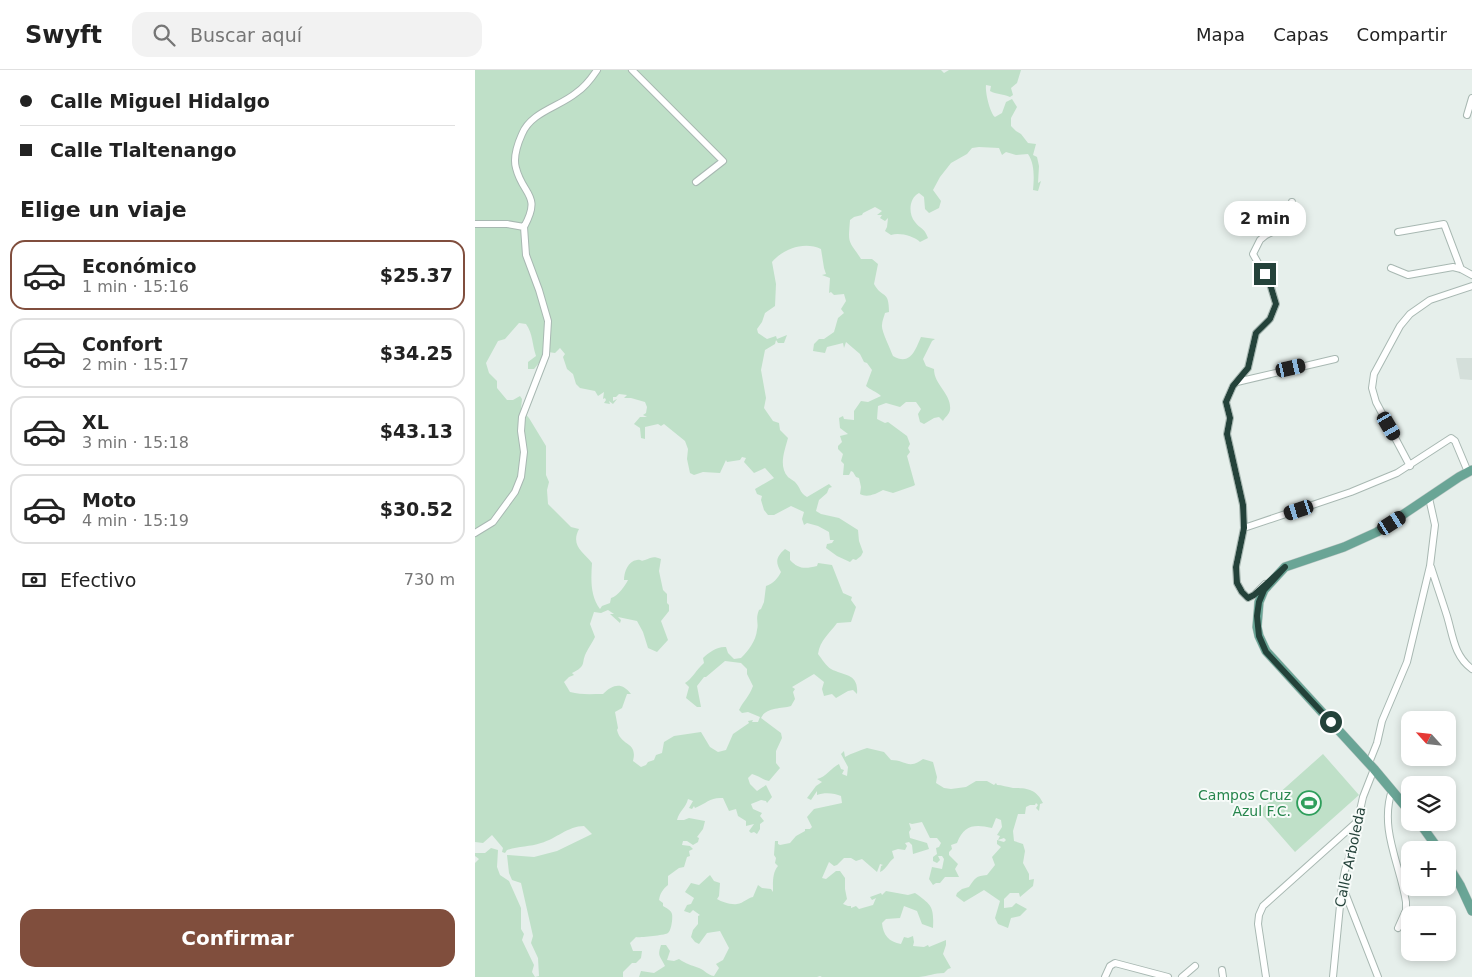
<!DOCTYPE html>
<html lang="es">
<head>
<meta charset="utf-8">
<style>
	body { margin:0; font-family:"DejaVu Sans",sans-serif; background:#f2f2f2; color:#222; height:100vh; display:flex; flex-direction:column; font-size:19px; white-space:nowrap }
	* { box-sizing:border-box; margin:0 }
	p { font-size:16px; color:#767676 }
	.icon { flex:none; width:28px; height:28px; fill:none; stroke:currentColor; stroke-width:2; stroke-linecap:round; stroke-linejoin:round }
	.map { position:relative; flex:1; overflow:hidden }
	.details { display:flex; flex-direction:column; background:#fff; width:475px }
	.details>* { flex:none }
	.hud { display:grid; align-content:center; height:110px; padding:0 20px; background:#fff }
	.needle { width:32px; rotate:297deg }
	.fabs { position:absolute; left:926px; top:641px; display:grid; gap:10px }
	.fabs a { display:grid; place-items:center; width:55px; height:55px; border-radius:10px; background:#fff; box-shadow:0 2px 8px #0003; font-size:25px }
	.end { position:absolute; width:22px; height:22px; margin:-11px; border:6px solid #24423a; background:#fff; box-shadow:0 0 0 2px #fff }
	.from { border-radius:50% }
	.bubble { position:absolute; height:35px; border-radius:15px; background:#fff; box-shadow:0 2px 8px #0003; font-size:16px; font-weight:700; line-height:35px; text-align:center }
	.car { position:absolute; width:15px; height:30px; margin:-15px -8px; border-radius:6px; box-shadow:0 0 4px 1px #0007; background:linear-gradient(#222 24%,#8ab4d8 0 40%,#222 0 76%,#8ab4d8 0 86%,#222 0) }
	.hud b { display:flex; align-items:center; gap:18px; height:48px; font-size:19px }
	.hud b+b { border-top:1px solid #e0e0e0 }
	.hud i { width:12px; height:12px; background:#222 }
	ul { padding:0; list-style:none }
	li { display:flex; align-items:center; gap:15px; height:70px; margin:0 10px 8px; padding:0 10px; border:2px solid #e0e0e0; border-radius:15px }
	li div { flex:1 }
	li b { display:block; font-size:19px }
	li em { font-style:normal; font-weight:700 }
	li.selected { border-color:#804e3d }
	li>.icon { width:45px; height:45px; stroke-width:1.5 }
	h2 { padding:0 20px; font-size:22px; line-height:60px }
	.pay { display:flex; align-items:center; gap:12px; height:55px; padding:0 20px; font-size:19px }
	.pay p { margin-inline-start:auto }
	.action { display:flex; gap:10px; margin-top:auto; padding:10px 20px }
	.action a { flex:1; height:58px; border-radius:15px; background:#804e3d; color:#fff; font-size:20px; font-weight:700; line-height:58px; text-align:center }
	header { display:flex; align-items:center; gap:30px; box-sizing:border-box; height:70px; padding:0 25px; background:#fff; border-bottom:1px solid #e0e0e0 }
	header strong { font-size:24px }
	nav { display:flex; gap:28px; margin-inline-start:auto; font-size:18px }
	.search { width:350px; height:45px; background:#f2f2f2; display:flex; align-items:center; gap:12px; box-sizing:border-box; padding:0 18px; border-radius:15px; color:#767676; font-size:19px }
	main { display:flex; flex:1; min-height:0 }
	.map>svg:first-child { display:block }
</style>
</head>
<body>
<header>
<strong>Swyft</strong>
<div class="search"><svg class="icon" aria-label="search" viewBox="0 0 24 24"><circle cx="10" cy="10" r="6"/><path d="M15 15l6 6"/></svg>Buscar aquí</div>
<nav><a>Mapa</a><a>Capas</a><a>Compartir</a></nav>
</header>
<main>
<section class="details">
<div class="hud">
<b><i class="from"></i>Calle Miguel Hidalgo</b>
<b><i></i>Calle Tlaltenango</b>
</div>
<h2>Elige un viaje</h2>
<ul>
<li class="selected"><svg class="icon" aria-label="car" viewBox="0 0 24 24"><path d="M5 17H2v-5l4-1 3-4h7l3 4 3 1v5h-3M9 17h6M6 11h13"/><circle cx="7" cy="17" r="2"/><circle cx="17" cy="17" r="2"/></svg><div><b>Económico</b><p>1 min · 15:16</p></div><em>$25.37</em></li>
<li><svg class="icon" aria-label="car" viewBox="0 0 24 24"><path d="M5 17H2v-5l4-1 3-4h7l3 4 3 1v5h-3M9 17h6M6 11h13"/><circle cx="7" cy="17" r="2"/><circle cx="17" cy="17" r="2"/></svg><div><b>Confort</b><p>2 min · 15:17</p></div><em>$34.25</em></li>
<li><svg class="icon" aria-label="car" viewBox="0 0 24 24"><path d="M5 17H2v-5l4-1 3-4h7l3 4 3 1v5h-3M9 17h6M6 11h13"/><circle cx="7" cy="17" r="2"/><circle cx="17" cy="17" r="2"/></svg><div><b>XL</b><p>3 min · 15:18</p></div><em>$43.13</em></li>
<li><svg class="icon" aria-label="car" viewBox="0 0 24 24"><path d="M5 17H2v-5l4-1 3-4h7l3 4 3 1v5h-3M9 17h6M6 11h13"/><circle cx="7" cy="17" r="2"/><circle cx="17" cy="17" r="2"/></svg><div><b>Moto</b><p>4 min · 15:19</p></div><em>$30.52</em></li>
</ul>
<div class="pay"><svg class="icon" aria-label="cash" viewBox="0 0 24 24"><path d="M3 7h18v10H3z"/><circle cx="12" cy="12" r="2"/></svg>Efectivo<p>730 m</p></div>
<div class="action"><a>Confirmar</a></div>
</section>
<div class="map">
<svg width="997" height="907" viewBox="0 0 997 907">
	<rect width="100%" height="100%" fill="#e6efeb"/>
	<!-- built -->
	<path fill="#d4dfda" d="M981,288H997V310L985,309Z"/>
	<!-- green -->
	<path fill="#bfe0c8" d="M0,0H466L469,3L474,0H546L542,13L536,18L538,25L535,27C526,23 522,25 515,21L516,16L511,15C510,22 515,43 520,47L527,43L531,32L537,29L542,37L536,48V56L541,61L546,64L553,73L561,74L558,85L562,87L564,96L563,113L566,111L563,121L558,120C559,109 560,94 553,84L541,85L531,82L527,85L524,78L504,77L497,78L492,84L476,93L465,107L458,120L466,131L464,138L454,143L450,139L449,127L444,123C434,128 433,144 440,152C445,159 449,157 453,168L445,172C439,166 424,162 416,165L410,161L412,157L413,148L410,151L405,148L407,145H402L407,141L400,137L388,143L387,145L379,147L375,150C373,175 373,169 386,189H397L403,194L399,214C407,229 414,219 414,242L410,243C409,247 407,251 407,255C406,260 415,278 418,286C435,296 440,281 446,267L460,269L457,271L448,289L451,296L459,299C459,315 477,324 475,340C474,345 470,347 468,351L464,347L459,348L449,354L445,352L443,344L446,339L441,332H431L425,337L411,333L403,336L402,349L410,353L413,352L432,366L435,374L433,378L435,382L432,386L440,415L438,416L418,423L408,420C401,424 392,428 385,424L386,417L384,408L381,407L378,402L376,401L374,405H368L369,394L366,391L368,384L363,379V376L367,372L365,366L373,364L365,358L364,348L368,346L369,349L379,350V341L386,331L393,332L406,326C401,321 395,320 391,316L397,300L392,293L389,292L385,284L371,272L369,278L368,273L352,277L350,283L338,281L339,274L344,269H349L359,262L363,248L369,243L366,239L371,231L369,224L359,225L356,222L354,223L355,208L347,205L351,204L349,198L346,179C330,171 309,178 297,192L301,214L300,236L290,243L287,252L282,259L283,263L292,269L301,266L302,269L312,265L309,273H303L301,270L300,274L290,280L286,300L291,328L289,338L298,351L304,353L305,360L313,368C310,380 303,396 313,407C314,408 319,411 320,412C326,418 324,422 332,427L354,414L357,417L354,418L352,423L344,430L341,441L346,444L364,448L383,460L384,471L388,482L386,486L381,490L378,489L375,492L362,486L351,478L352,474L357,473L359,470H355L354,462L343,456L332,453L329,455L327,449L329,442L316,436L299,445H293L289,440L286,430L287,426L282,424L280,419L299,408L290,398L279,403L269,392L271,388L267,387L265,390L252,392L251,390L245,403L228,402L219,405L215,403L212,389L213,379L210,371L189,354L186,356L183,354L170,357V369L166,368L165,358L159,354L165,347H172L168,345L171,343L172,337L170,332L156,328H149L152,325L144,324L141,327H138V331L142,329L138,334L134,331L135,334L129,333L131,330L130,328L128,329L129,322L123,326L120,321L105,318L101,314L98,304L92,299L88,287L90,284L85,278L80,283L73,282L59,299H53V292L61,286C57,274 58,264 51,254L44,253L30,269L23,271L11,293L14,303L22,311V318L32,330H38L45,326L47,329L46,339L54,348L71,376V405L74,412L72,420L73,434L96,457L104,459C95,476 109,482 117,493C116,509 115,526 125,539L127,536L135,533L136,528C143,526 150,516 153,510H149C149,502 153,491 162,490C168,489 164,492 170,490C177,487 179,486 186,489L184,501L188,520L192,524V533L194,535V541L186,551L193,570L182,582L173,578L168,562L162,551L143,547L146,550L145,553L135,544H139L133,540L126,543L119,542L115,554L120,567C117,573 114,577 111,583C106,593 112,596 97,603L99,605L94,607L89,612L95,622C106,625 116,624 128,624C138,614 147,612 156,624H152L147,638L140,642L143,658L142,660C146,677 163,671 158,691L166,697L171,695L173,692L179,690L181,685L187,683L189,672L199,666L226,662L235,677L243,682L251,680L258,664L274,653L273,651L278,650L277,652H283L285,647L273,642L267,643L264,640C269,630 274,627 278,616L272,604V599L266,593L250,591L231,607H229L222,616L226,637H222L211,628L214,617L210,613C217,609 221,600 229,593L228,588C234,582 243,576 251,577L253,583L259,589L266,588C273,581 281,571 282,560C284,552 280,550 284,540L286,539L289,532L291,516C298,514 303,508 306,502C300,492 301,487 310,479L315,482V490C323,499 330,499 342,496L343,493L357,495L368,523L377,527L376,530L381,537L376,552L362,553C354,564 345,570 343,584C347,589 351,596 356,599C369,606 384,603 382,624L378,620L373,621L361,628L357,624L349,626L347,619L349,612L339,604L317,617L320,619L318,622L320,629L316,636C306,639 291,637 286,648L306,663L307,668L301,681V693L305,698L294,711C288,710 284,706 277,704L273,708L275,714L282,721L291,715L297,727L292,733L291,731L286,730L276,734L278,739L287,743L285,746L289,751L285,754V759L282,764L279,762L276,763L274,761L279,754L271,756V751L263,746L261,739L254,741L248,728C235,727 232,733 220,738L219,736L217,739L214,738L218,731L213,729C211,738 204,741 202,750H209L214,748L230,751L228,759L222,767L224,768L223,772L218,775L212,771H208L207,775L215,776L218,779L214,781L215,786L212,787L209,797L204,798L193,806V815C188,819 185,823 184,830L188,833V836C191,838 196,840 197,844C198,849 196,861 193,863C191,865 164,868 161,867L155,873L158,881H167L166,888L161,893H157L148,902V907H0V793L4,789L0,786V783H10L16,778L23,780L22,797L25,805L34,811L46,838V859L49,864L47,870L59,895L57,902L60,907L64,906L63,888L56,873L58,866L46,813L37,810L34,803L32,785L59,787L82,781L117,764L109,756C93,756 81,769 66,773C55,777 43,776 32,780L30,783L27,782L28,778L17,765L8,773L0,772Z
		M392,678L409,682L416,690C431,690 433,700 448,689L458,692L462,707L461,713L469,718L476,719L491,717L501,711H512L519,715L521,713L522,715C527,715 532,717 538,718C552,718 561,719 568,733L565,734L564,741L561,738L563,735L561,733L560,735H555L551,737L550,744H543L538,761L539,771L548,774L550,781L548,793L554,804V810L559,809L558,816L545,827L544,823H535L529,829V838L537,837L541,833L552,839L545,846L536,848L533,858L523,854L520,848L525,831L509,820L489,832L481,826L482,823L487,819L494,817C500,808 501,806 512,805L520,795L517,787L526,777L522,774V770L529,772L531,770L529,768L523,770L525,766L522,765L527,757L526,750L521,748L517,758C499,754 489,755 482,773L476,775L477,779L474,782V785L483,794L480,799L484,807H470L465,813H461L458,815L454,809L457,797L467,799L469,789L467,786H463L465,790L462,793L458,791V787L462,784L461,778L464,777L466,773L462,768H455L447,752L437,754L434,753L436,759L434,762L435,768L452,773L454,779L438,784L437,775L434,772L430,773L432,776L430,780L423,779L417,781L419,788C413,792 412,799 405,802L406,796L408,795L405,794L402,802L387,789L381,791L376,788H369L362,795L359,796L354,792L347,808L351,809L361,801H365L370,808V819L372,829L368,834L373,836H376V838L381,836L384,839L398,835L401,828L397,830L395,827L406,823L407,825L411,821L433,825L440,823C457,835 459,837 458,858L447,854L442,841L429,836L425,848L411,849L407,853C408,865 414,872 426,874L429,867L433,868L438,866L439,872L438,876L449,877L453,875L454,877L471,870V875L468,884L476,898L473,899L469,903C459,903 454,906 444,907H347L345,906L342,907H164L166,901L179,903L190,896C185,885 182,887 186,875H191L195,881L192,890L199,891L204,889C211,894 216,895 224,898C230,900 232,905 239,906L244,898L241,894L248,890L254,878L245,861L232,863L224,874L220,872L216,867L218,860L223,854V846L225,845L218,840L215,843L209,841L212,835L216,834L219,828L210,822L216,813L224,815L235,805L239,811L245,813L244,826L242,829C247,832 256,835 262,834C269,833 272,828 278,827L283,815L287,818L296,819L298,822C298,813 297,803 303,796L300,793L301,788L299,785L300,771H303V774L305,775L315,773L321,766L330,761V759H335L337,757L332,747L339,739L367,733L366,726C360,723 349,722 342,725V721L336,730L332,728L341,716L347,712L342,709C351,707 356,698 364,694L366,699L369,700L367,704L372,706L373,697L366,684L369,681L370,687C377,683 384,681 392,678Z
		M848,684L884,725L820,782L784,741Z"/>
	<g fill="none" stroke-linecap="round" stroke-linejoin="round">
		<!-- minor casing -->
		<g stroke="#a8b8b2" stroke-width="8">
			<path id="minor" d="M157,0L248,91L221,112
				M992,45L997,28
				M0,154H32L49,157L51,185L64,220L73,251L71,285L47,347L46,361L49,382L46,407L40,422L18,452L0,463
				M49,157C67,124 48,126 41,98C38,88 43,73 47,64C56,42 84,37 101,23C110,17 116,9 122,0
				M923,162L969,154L986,199
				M916,198L933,205L978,197L986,199L997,205
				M762,312L860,289
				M935,396L901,332L897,318L899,304L925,256L935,244L955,230L997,216
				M769,458L876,422L922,403L976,368L980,371L993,402
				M956,497C961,513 967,530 972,546C978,566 979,586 997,599
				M790,514L779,525L773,528L767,522L762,513L761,497L769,458L768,435L752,364L755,348L751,332L758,316L773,298L781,263L795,249L801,234L795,214L778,184L785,170L791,165L819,152L817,132
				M894,693L902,673L907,651L932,592L955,496L960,455L954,428
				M917,720C904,759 925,794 931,832V840L923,858
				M867,815L903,907
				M747,900L748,907
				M630,907L635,896L640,893L693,907
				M707,907L720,896
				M791,907L783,854L784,845L788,836L884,750
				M858,907L867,815L870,800L884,757V745L888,727L899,699"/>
		</g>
		<!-- major casing -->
		<g stroke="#c2cac8" stroke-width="10">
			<path id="major" d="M935,742L899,699L791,581L784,566L782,557L784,532L789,520L810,497L869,477L902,462L984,407L997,400
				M944,752L964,780
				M972,794L985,815L997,841"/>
		</g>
		<!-- minor -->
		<use href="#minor" stroke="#fff" stroke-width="6"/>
		<!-- major -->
		<use href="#major" stroke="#6aa596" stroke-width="9"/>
	</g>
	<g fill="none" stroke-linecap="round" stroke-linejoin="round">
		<!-- route -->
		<path stroke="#24423a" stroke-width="6" d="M790,204L795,214L801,234L795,249L781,263L773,298L758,316L751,332L755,348L752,364L768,435L769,458L761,497L762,513L767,522L773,528L779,525L810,497L789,520L784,532L782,546L784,566L791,582L856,652"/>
	</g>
	<!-- icons -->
	<defs>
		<g id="stadium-ring" transform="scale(1.25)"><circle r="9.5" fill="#f7fbf9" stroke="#2e9e5b" stroke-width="1.5"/><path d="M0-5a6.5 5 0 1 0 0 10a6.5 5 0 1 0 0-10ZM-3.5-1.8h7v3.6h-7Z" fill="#2e9e5b"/></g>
	</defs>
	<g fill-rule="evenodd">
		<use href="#stadium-ring" x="834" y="733"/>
	</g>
	<g text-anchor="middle" stroke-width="4" stroke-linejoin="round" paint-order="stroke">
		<!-- leisure labels -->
		<g font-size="14" fill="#27864d" stroke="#f7fbf9" text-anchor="end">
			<text x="816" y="730">Campos Cruz<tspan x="816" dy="16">Azul F.C.</tspan></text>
		</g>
		<!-- street labels -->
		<g font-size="14" fill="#24423a" stroke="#f7fbf9">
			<text transform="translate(875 787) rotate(-78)" y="5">Calle Arboleda</text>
		</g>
	</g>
</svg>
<div class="fabs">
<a><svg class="needle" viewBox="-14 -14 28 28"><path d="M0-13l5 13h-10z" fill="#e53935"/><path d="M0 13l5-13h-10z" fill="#767676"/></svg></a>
<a><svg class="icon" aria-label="layers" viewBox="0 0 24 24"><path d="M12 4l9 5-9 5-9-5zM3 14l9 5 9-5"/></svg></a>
<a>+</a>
<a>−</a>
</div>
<i class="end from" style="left:856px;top:652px"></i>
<i class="end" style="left:790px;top:204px"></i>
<div class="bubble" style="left:749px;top:131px;width:82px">2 min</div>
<i class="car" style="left:816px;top:298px;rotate:77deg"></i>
<i class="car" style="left:914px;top:356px;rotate:150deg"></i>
<i class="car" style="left:824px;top:440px;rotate:252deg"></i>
<i class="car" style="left:917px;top:453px;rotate:58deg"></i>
</div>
</main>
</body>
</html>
